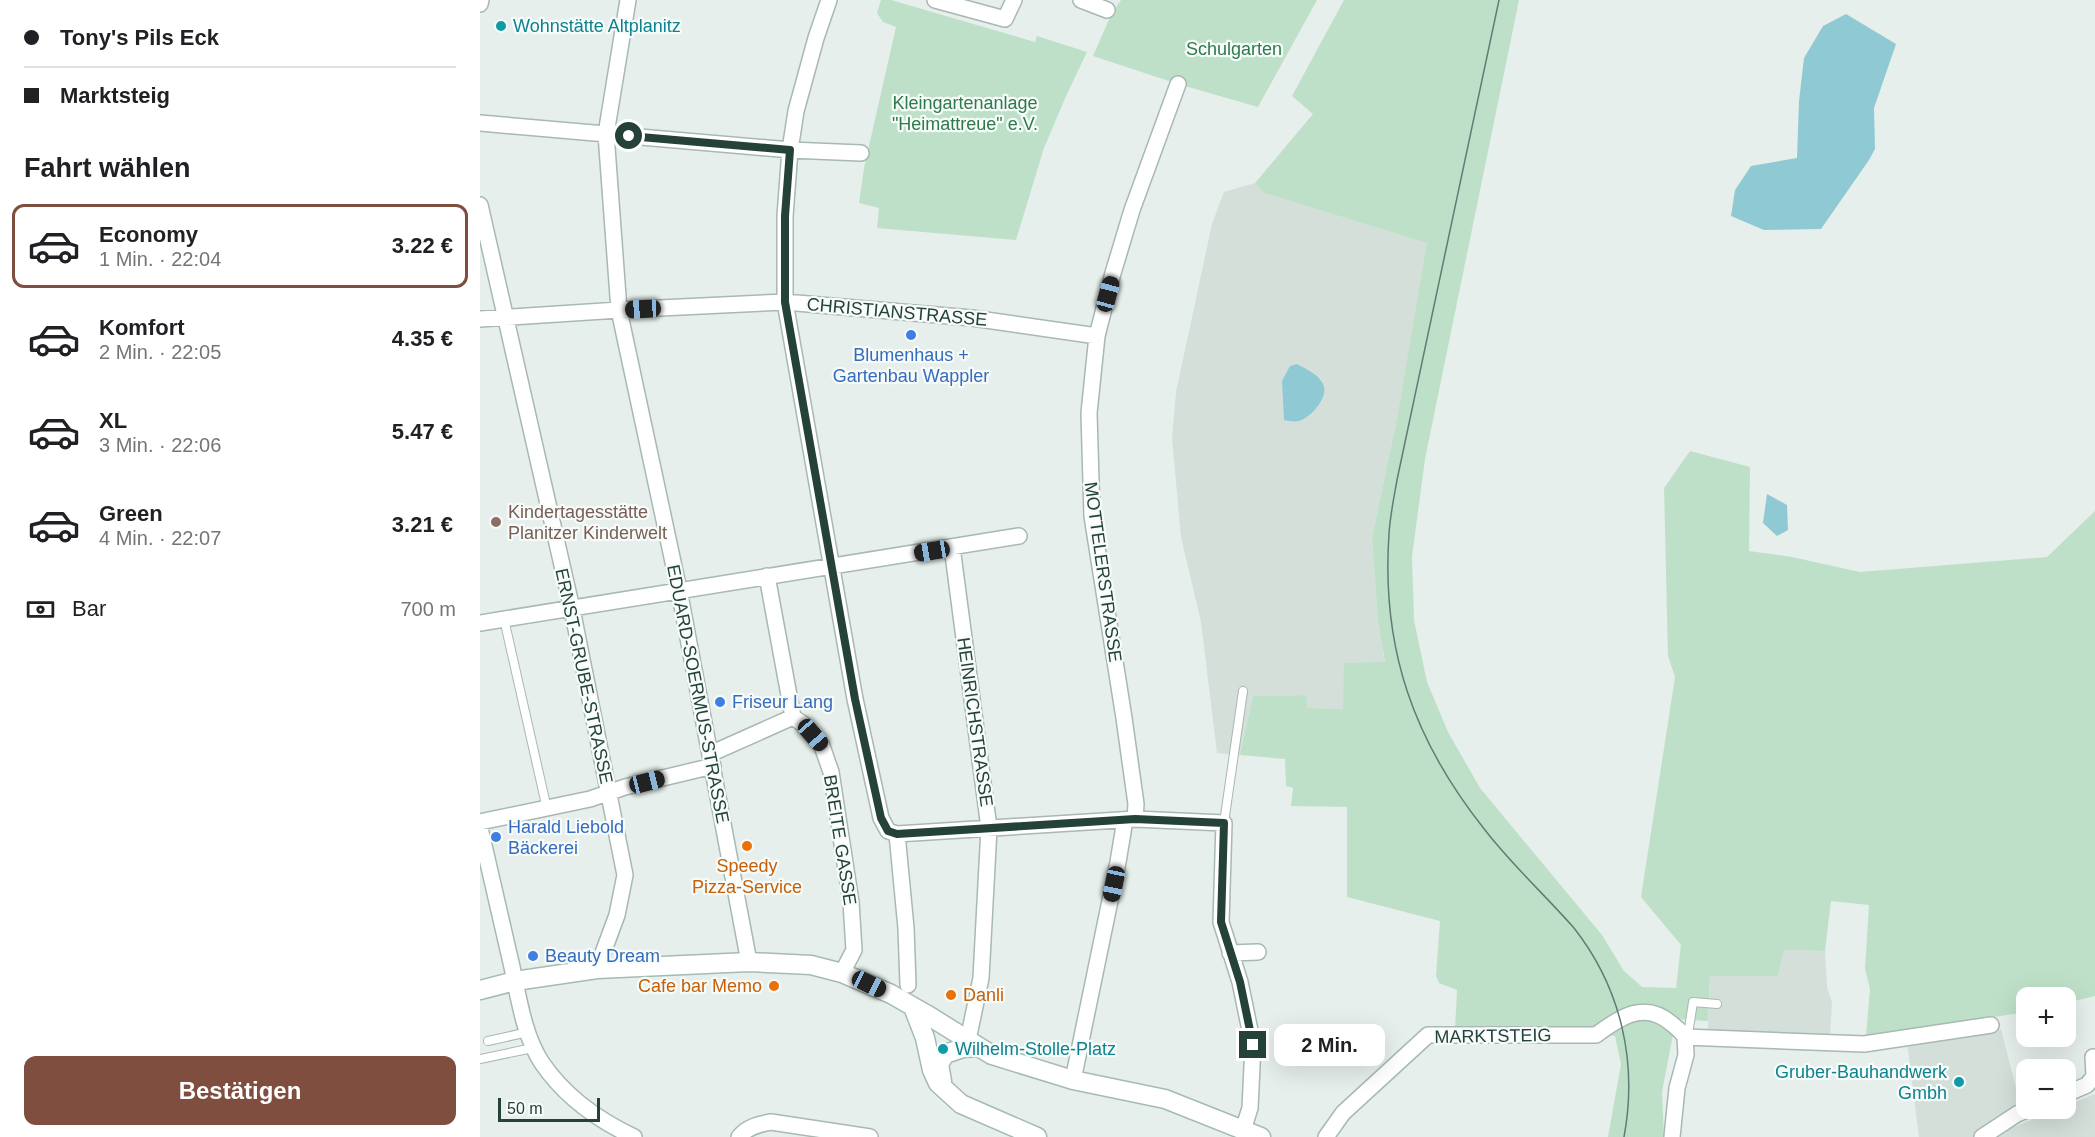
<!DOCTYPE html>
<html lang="de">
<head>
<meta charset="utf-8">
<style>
	body { margin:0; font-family:Helvetica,sans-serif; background:#f2f2f2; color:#202124; height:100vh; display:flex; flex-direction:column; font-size:22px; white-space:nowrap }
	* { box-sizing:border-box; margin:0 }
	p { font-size:20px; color:#757577 }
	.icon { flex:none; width:33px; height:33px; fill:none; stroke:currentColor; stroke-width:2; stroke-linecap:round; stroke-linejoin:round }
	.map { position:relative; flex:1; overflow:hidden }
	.details { display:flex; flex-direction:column; background:#fff; width:480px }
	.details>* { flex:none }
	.top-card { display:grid; align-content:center; height:132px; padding:0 24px; background:#fff }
	.controls { position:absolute; left:1536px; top:987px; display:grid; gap:12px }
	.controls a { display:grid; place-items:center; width:60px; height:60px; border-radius:12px; background:#fff; box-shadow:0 6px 24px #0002; font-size:30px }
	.scale { position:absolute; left:18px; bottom:15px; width:102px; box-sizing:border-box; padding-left:6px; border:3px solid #24423a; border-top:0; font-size:16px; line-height:21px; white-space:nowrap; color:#24423a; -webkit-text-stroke:4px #f7fbf9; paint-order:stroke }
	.end { position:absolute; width:27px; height:27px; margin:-14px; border:8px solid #24423a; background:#fff; box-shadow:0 0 0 3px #fff }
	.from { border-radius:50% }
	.bubble { position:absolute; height:42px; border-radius:12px; background:#fff; box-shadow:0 6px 24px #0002; font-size:20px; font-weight:700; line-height:42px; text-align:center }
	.car { position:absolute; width:18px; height:36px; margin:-18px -9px; border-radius:8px; box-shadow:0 0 4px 2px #0007; background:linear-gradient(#222 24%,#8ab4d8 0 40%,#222 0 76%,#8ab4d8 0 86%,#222 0) }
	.top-card b { display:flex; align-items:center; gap:21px; height:57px; font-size:22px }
	.top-card b+b { border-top:2px solid #e0e0e0 }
	.top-card i { width:15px; height:15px; background:#202124 }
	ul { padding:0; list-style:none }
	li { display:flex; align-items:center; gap:18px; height:84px; margin:0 12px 9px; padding:0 12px; border:3px solid transparent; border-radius:12px }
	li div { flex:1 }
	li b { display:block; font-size:22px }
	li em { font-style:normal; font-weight:700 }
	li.selected { border-color:#7f4e3f }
	li>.icon { width:54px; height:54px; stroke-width:1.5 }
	h2 { padding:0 24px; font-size:27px; line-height:72px }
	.pay { display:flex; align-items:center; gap:15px; height:66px; padding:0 24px; font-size:22px }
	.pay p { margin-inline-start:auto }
	.primary-button { display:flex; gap:12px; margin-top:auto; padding:12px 24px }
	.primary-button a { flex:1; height:69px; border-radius:12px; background:#7f4e3f; color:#fff; font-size:24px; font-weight:700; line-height:69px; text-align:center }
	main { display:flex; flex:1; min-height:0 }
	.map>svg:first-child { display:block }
</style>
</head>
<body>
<main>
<section class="details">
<div class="top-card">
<b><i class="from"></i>Tony's Pils Eck</b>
<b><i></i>Marktsteig</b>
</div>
<h2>Fahrt wählen</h2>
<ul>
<li class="selected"><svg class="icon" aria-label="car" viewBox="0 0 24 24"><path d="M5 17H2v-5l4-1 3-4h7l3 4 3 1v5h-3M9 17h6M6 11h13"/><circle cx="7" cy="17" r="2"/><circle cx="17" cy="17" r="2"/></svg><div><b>Economy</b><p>1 Min. · 22:04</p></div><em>3.22 €</em></li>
<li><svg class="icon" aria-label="car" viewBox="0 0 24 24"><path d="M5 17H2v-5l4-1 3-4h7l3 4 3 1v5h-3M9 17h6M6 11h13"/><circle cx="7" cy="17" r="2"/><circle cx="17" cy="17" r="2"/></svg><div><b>Komfort</b><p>2 Min. · 22:05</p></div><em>4.35 €</em></li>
<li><svg class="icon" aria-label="car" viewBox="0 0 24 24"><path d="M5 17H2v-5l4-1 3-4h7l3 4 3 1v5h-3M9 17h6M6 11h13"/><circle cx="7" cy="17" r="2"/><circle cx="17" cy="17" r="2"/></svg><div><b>XL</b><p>3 Min. · 22:06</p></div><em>5.47 €</em></li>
<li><svg class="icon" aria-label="car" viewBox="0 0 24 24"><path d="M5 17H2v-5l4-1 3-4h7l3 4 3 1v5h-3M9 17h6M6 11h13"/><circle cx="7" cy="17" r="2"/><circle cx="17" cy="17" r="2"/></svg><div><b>Green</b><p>4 Min. · 22:07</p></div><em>3.21 €</em></li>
</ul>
<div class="pay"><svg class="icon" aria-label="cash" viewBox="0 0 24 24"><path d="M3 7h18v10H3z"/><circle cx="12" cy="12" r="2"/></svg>Bar<p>700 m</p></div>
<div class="primary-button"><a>Bestätigen</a></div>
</section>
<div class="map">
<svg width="1615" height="1137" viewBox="0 0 1615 1137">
	<rect width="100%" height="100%" fill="#e6efeb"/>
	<!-- built -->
	<path fill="#d4dfda" d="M775,183L784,193L948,243L917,418L892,538L898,622L905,663L863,709L828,708L826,695L773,696L760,755L737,753L721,622L701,537L692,438L696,392L732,224L744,192Z
		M1304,950L1345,951L1347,987L1352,1002L1350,1035L1228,1030L1230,975L1298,976Z
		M1521,1029L1540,1104L1519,1115L1495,1137H1439L1427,1042Z
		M1615,1094V1137H1519L1531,1128L1580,1109L1586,1108V1106Z"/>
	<!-- green -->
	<path fill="#bfe0c8" d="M401,0H411L555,42L557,36L607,52L586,96L564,148L536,240L397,228L399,208L379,203L384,168L416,27L403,22L397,13Z
		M641,0H837L778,107L698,84L613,56L631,15Z
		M864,0H1039L945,459L932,557L934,620L947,682L968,732L1000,788L1122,935L1144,971L1162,987L1196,988L1201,945L1161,897L1195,677L1188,656L1184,488L1210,451L1270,467L1269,551L1312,557L1380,572L1567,557L1615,511V996L1586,1003V998H1546V1012L1386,1037L1390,989L1385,969L1389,905L1351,901L1345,951L1304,950L1298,976H1230L1228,1021L1196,1019L1182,1092L1184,1137H1128L1141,1064L1135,1036L1112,1033L975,1029L977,990L959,983L956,976L960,921L867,897V807L811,806L813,788L806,786L805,759L760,755L773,696L826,695L828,708L863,709L864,663L905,662L898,622L892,538L917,418L947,243L784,193L775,183L833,114L812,96Z"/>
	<!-- water -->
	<path fill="#8ec9d4" d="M1366,14L1416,44L1394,108L1395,149L1389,160L1341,229L1284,230L1251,216L1255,190L1271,166L1317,158L1319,101L1324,58L1343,26Z
		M817,364C826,369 838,374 843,384C850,397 830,418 819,421C814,422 809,421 804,420L802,381L810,366Z
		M1287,494L1307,505L1308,530L1297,536L1283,523Z"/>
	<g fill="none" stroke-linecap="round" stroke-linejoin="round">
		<!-- lane casing -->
		<g stroke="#a8b8b2" stroke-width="10">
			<path id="lane" d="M24,619L67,809
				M744,823L763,691
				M1205,1035L1209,1028L1213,1002L1237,1004
				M8,1041L48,1032
				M0,1059L53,1048"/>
		</g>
		<!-- street casing -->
		<g stroke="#a8b8b2" stroke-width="18">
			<path id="street" d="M148,0L126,134L139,310L199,590L269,962
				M349,0L336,38L316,111L310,150L305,216V302L375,699L401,818L408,831L417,834L426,928L428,985
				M455,0L525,19L534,0
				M601,0L627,10
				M0,4L1,0
				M0,123L310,150L381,153
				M0,205L92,609L145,875L137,915L117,969
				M0,319L139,310L305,302L492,318L617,336
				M472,547L509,828L501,978L488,1040
				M287,576L313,717L323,724L342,746L351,772L371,902L374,950L362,973
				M0,623L539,536
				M230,754L313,717
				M655,819L656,804L644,718L612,516L609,413L617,336L633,273L652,210L698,84
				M0,822L110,799L145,787L233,766
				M0,828C11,874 21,921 32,967C39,999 44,1036 62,1063C85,1097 118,1120 154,1137
				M417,834L655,819L744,823L741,922L760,982L773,1045L770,1108L763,1130
				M750,953L778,952
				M593,1080L638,862L645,820
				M1586,1094L1607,1085L1614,1076L1613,1057
				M259,1137C267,1127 279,1124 291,1122L390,1137
				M846,1137L863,1113L948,1035H1116C1140,1017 1165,1000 1192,1024C1197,1028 1202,1032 1205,1037L1384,1044L1511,1025
				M1192,1137L1197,1088L1206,1055L1205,1037
				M1502,1137L1537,1114L1551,1108"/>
		</g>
		<!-- secondary casing -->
		<g stroke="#a4bbb3" stroke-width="21">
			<path id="secondary" d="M0,990L35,981L117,969L269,962L331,965L362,973L411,994L446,1014L512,1055L593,1080L685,1099L781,1137
				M433,1007L445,1038L452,1070L458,1083L481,1104L557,1137
				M462,1081L459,1064L465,1054L483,1048L499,1047"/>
		</g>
		<!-- lane -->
		<use href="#lane" stroke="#fff" stroke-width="8"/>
		<!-- street -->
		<use href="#street" stroke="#fff" stroke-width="15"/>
		<!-- secondary -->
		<use href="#secondary" stroke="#fff" stroke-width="18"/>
		<!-- tram -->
		<path stroke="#5f7d75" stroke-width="1.5" d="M1019,0L917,480C914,497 910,516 909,534C901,649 934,741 1005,830C1032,865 1065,895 1094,928C1141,988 1158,1062 1144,1137"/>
	</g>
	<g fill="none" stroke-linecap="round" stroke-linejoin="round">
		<!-- route -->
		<path stroke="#24423a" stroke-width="8" d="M149,136L310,150L305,216V302L375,699L401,818L408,831L417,834L655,819L744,823L741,922L760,982L773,1045"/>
	</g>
	<!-- markers -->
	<g fill="#0f9aa8" stroke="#f7fbf9" stroke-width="2">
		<circle cx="21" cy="26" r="6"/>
		<circle cx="463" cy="1049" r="6"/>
		<circle cx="1479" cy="1082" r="6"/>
	</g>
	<g fill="#3f7fe0" stroke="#f7fbf9" stroke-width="2">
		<circle cx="431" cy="335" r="6"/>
		<circle cx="240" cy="702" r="6"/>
		<circle cx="16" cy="837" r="6"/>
		<circle cx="53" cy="956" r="6"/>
	</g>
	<circle fill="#8d6e63" stroke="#f7fbf9" stroke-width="2" cx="16" cy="522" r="6"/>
	<g fill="#e8710a" stroke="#f7fbf9" stroke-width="2">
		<circle cx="267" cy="846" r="6"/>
		<circle cx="294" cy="986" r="6"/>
		<circle cx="471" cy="995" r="6"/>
	</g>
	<g text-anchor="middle" stroke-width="4.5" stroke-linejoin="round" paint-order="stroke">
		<!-- culture labels -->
		<g font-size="18" fill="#0d838f" stroke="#f7fbf9" text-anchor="start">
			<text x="33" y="32">Wohnstätte Altplanitz</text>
			<text x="475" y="1055">Wilhelm-Stolle-Platz</text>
			<text x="1467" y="1078" text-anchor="end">Gruber-Bauhandwerk<tspan x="1467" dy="21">Gmbh</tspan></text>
		</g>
		<!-- park labels -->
		<g font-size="18" fill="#2d7a4b" stroke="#f7fbf9">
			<text x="754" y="55">Schulgarten</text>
			<text x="485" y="109">Kleingartenanlage<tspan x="485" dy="21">"Heimattreue" e.V.</tspan></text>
		</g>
		<!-- street labels -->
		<g font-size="18" fill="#24423a" stroke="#f7fbf9">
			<text transform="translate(417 312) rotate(5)" y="6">CHRISTIANSTRASSE</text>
			<text transform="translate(623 572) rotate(82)" y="6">MOTTELERSTRASSE</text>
			<text transform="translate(104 676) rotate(78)" y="6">ERNST-GRUBE-STRASSE</text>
			<text transform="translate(218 694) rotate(79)" y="6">EDUARD-SOERMUS-STRASSE</text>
			<text transform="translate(495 722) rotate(82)" y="6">HEINRICHSTRASSE</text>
			<text transform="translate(360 840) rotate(81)" y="6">BREITE GASSE</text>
			<text transform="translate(1013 1036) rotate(-1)" y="6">MARKTSTEIG</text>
		</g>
		<!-- shop labels -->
		<g font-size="18" fill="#366cbe" stroke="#f7fbf9" text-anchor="start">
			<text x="431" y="361" text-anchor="middle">Blumenhaus +<tspan x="431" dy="21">Gartenbau Wappler</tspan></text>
			<text x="252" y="708">Friseur Lang</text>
			<text x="28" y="833">Harald Liebold<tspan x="28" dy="21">Bäckerei</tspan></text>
			<text x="65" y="962">Beauty Dream</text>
		</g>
		<!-- education labels -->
		<g font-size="18" fill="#785e54" stroke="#f7fbf9" text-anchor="start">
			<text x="28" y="518">Kindertagesstätte<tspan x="28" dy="21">Planitzer Kinderwelt</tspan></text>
		</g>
		<!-- food labels -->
		<g font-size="18" fill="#c56008" stroke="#f7fbf9">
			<text x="267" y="872">Speedy<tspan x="267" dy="21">Pizza-Service</tspan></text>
			<text x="282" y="992" text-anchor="end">Cafe bar Memo</text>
			<text x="483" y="1001" text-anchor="start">Danli</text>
		</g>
	</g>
</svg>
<div class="controls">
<a>+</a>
<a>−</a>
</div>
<div class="scale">50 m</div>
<i class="end from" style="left:149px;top:136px"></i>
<i class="end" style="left:773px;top:1045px"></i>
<div class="bubble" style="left:794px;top:1024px;width:111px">2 Min.</div>
<i class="car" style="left:628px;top:294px;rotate:15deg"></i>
<i class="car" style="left:163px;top:309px;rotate:267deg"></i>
<i class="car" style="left:452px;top:551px;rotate:261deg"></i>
<i class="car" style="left:333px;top:735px;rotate:139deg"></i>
<i class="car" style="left:167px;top:782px;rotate:76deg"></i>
<i class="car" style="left:634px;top:884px;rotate:192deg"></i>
<i class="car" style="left:389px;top:984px;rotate:116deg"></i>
</div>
</main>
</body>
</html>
